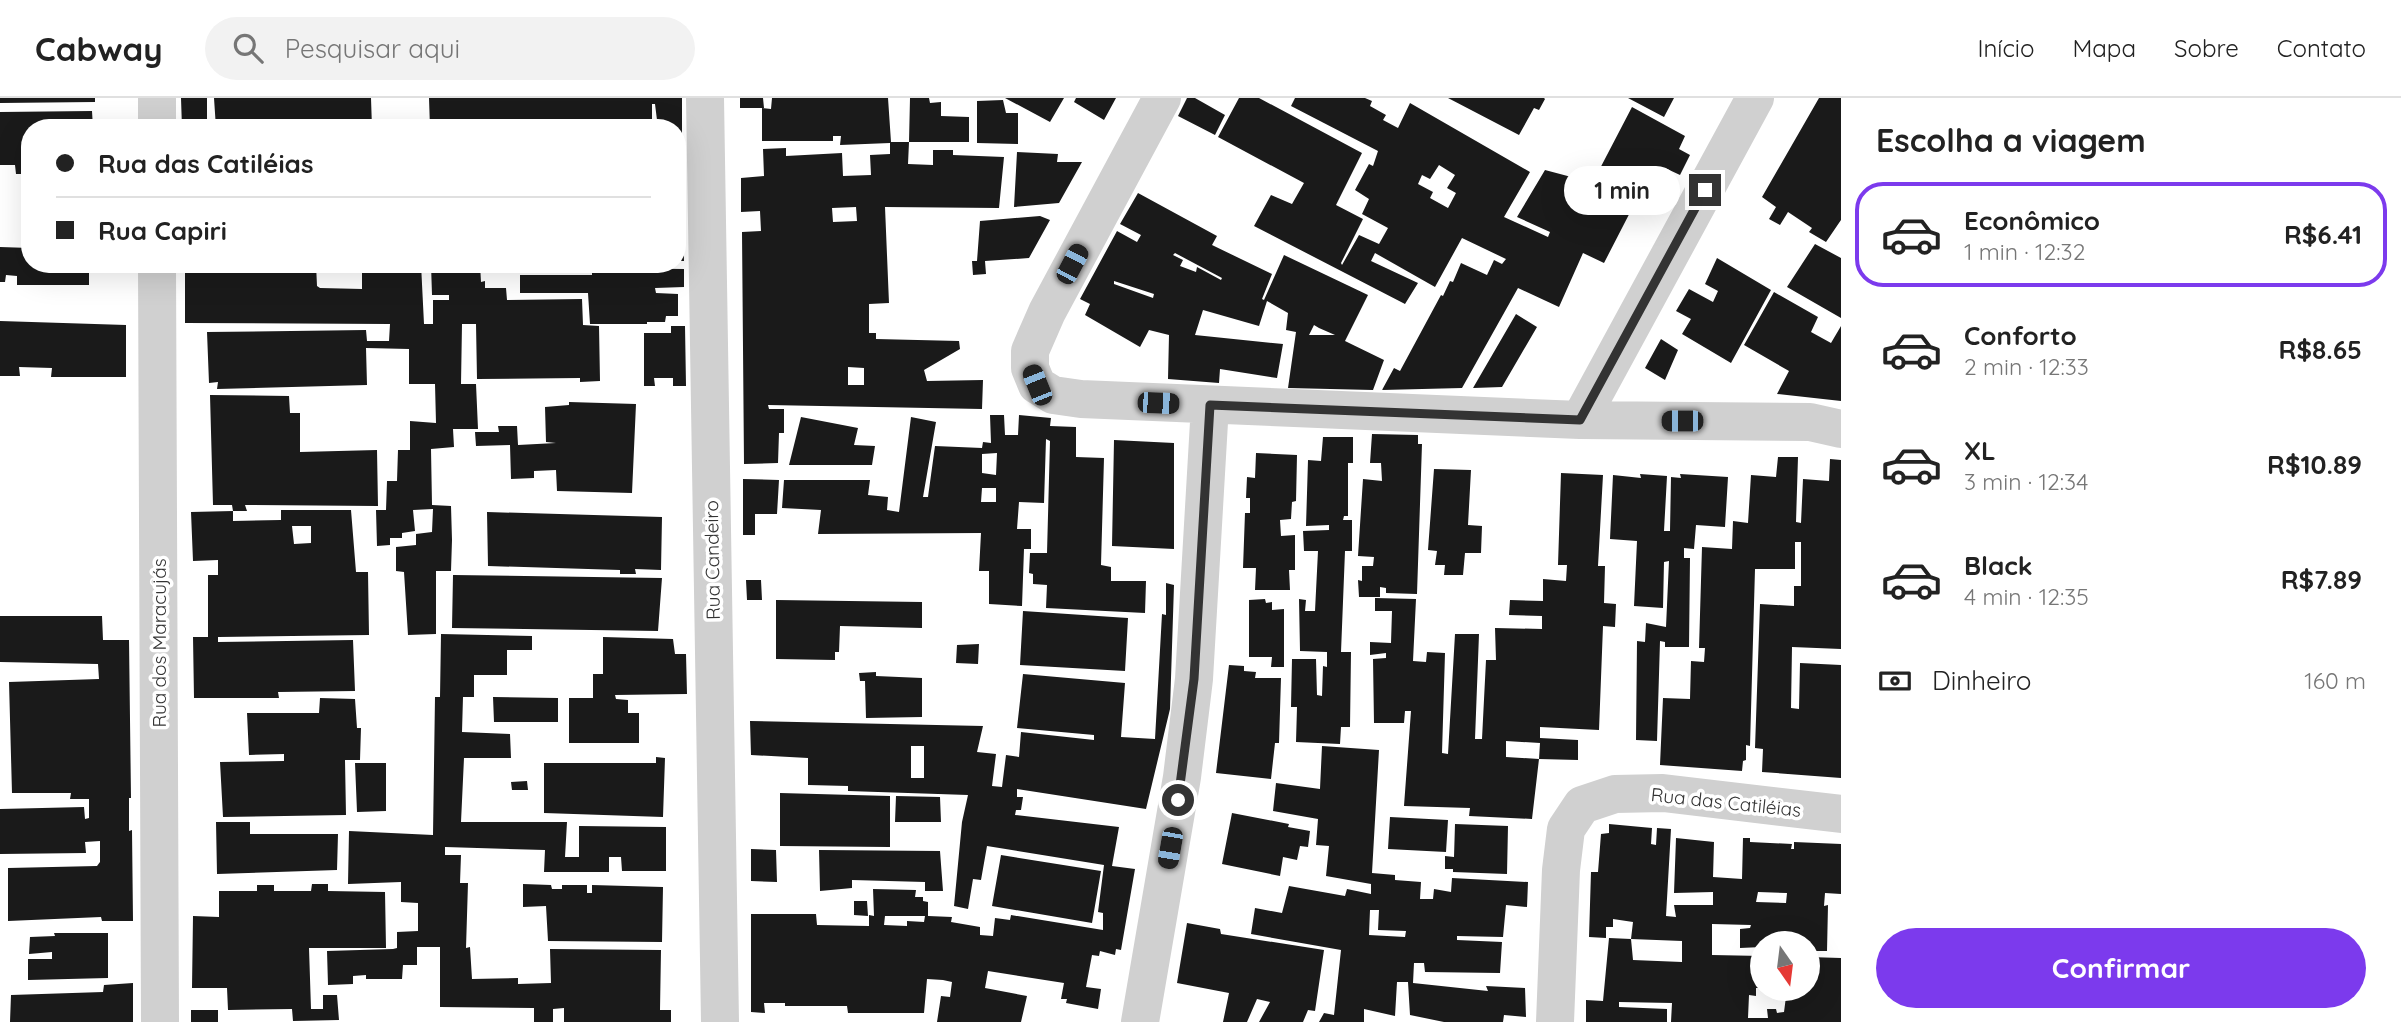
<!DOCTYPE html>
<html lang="pt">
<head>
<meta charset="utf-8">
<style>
	body { margin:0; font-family:Quicksand,sans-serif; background:#f2f2f2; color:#222; height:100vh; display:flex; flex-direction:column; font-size:26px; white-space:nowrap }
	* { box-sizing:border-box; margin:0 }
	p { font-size:23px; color:#767676 }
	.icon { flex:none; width:38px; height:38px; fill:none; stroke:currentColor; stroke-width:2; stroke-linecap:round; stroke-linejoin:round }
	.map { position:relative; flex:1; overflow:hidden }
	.sheet { display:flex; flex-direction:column; background:#fff; width:560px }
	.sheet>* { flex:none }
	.banner { position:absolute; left:21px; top:21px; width:665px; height:154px; border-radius:28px; box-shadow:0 7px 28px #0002; display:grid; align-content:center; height:154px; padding:0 35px; background:#fff }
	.needle { width:46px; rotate:166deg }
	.tools { position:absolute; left:1750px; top:833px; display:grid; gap:14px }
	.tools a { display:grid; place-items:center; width:70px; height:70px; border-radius:50%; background:#fff; box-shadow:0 7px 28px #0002; font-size:35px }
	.end { position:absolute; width:32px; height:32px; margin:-16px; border:9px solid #333; background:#fff; box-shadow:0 0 0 4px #fff }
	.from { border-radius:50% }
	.bubble { position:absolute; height:49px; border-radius:24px; background:#fff; box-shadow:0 7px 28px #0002; font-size:23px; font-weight:700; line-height:49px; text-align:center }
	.car { position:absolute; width:21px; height:42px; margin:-21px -10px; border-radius:9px; box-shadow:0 0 5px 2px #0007; background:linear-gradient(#222 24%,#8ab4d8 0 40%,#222 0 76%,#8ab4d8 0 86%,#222 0) }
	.banner b { display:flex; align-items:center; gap:24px; height:66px; font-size:26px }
	.banner b+b { border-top:2px solid #e0e0e0 }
	.banner i { width:18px; height:18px; background:#222 }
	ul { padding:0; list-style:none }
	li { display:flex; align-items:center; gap:21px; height:105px; margin:0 14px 10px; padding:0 21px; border:4px solid transparent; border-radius:28px }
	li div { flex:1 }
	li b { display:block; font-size:26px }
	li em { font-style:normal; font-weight:700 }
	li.current { border-color:#7c3aed }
	li>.icon { width:63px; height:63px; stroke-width:1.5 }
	h2 { padding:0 35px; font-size:32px; line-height:84px }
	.pay { display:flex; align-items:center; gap:18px; height:77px; padding:0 35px; font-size:26px }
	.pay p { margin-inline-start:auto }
	.action { display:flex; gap:14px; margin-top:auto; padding:14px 35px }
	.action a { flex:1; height:80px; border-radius:42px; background:#7c3aed; color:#fff; font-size:28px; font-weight:700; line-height:80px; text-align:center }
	header { display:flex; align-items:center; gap:42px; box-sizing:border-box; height:98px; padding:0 35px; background:#fff; border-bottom:2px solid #e0e0e0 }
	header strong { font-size:33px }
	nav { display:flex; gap:38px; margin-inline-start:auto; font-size:24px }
	.search { width:490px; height:63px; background:#f2f2f2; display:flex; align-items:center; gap:18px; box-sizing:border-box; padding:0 24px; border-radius:38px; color:#767676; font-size:26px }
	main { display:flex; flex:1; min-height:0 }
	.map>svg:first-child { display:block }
</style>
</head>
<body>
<header>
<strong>Cabway</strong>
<div class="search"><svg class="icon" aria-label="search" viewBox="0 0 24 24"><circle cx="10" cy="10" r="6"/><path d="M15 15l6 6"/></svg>Pesquisar aqui</div>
<nav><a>Início</a><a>Mapa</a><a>Sobre</a><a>Contato</a></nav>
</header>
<main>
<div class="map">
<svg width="1841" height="924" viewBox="0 0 1841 924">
	<rect width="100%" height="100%" fill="#fff"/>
	<!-- building -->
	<path fill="#1a1a1a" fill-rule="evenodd" d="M0,0H95V4L0,5Z
		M181,0H207V30H182Z
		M214,0H371L372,30H216Z
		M429,0H682V35H677V30H658L655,6H652V30H430Z
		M740,0H763L764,10H740Z
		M772,0H888L891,44H909L908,66L933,67V52H953V57L1004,59L999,110L885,109L889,205L869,206V235H876V241L959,243L960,251L924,272L927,283L983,282L982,311L768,307L769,311H784V335H779L778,365L744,366L742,134L761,133L760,113L741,114V80L764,78L763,51L786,50V58L842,55L843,78L871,77L870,57L890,56V45L840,47L841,38H833V43H762V10L771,11ZM856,109L857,123L833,124L832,110ZM848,269L864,270V287H848Z
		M910,0H929L930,5L941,4V18L969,19V44H909Z
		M1005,0H1064L1050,24Z
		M1076,0H1116L1104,22L1074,4Z
		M1187,0H1195L1225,17L1215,37L1178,18Z
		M1239,0H1259L1362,55L1336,107L1363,121L1341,165L1342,167L1359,137L1379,146L1388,130L1362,116L1369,101L1355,92L1369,66L1373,68L1378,53L1291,8L1295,0H1365L1372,3L1370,8L1386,17L1383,22L1398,30L1410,5L1530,74L1504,119L1548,139L1550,134L1517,119L1545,72L1639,97L1604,165L1583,155L1559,209L1518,190L1462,290L1382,292L1394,270L1400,273L1441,197L1443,198L1450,183L1453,184L1461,165L1487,177L1494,162L1502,166L1506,161L1462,140L1435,189L1375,155L1371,163L1418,185L1405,206L1254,128L1271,97L1292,106L1304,85L1218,39ZM1439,67L1455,77L1447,90L1456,95L1448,110L1430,100L1433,94L1418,86L1422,77L1430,81Z
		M1448,0H1544L1545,1L1539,12L1534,10L1519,37Z
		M1628,0H1674L1664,19Z
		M1819,0H1841V122L1826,144L1809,134L1812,130L1788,114L1780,127L1769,121L1776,109L1762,99Z
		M1003,2L1006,15H1018V46L977,45V3Z
		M1632,9L1685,38L1679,51L1690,57L1680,77L1665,70L1651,97L1595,80Z
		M92,13L93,30H30V76H16L15,67H0V14Z
		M677,47H682V68H677Z
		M1017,54L1058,56L1057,64H1082L1059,105L1014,109Z
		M677,78H683V117H677Z
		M1138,95L1217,138L1212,147L1272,176L1262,201L1264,202L1284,157L1368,197L1345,243L1384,262L1373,292L1288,290L1296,234L1286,232L1288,215L1267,203L1259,228L1203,212L1195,237L1283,246L1277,280L1220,271L1219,285L1168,281L1169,237L1149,232L1140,249L1085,217L1090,206L1080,201L1117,133L1137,144L1141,137L1120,126ZM1175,155L1222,180L1221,182L1197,169L1196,174L1180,168L1183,162L1173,157ZM1114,183L1154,196L1153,200L1114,186ZM1314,227L1319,230L1335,237H1309Z
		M21,99H30V146H25Z
		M1040,118L1050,122L1029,160L985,163L986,176L973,177L972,163H977L980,123Z
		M677,124H683L684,163H677Z
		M1815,146L1841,160V220L1787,189Z
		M0,149L30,150V166H89V187H17V178L6,177L5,184H0Z
		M1717,160L1771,192L1731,265L1682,236L1691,221L1676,213L1689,191L1713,204L1718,193L1705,186Z
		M185,166H316L317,188L320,190L362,191V166H421L424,226H433V202H449V197H432L431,166H480L481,184L485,183V190H506L507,202L582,201L583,227L599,228L600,283L580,284V280L477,281L476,226H462L461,286H476L478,331H453L454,349L431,351L432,407L451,408L452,442L451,473H436V536L408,537L404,474L396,473V449L416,447V436L432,434L433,411L413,412L415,433L402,435V440H390V447L377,448L376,412H386L387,383H397L398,352H410V323L436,325L435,286H409V251L366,250L367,287L217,291L218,284L209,285L207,234L366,232L367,243H389L390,226L185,225Z
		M592,170L684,171V189L655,190L656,195L678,196V218H666L665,224H647V226H590L588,195H520V177H592Z
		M1774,194L1818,219L1811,234L1831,245L1841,228V303L1777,296L1789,273L1744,247Z
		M1516,216L1537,229L1502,289L1473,290Z
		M0,223L126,227V279H51L52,270L19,269L20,278H0Z
		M671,228H685L686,288H673V280H654L655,288H644V235H671Z
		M1661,241L1678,252L1665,282L1645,270Z
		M210,297L289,298L290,315H300V354L377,352L378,408L245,407L247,413H233L232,407H213Z
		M569,304L636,306L632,395L557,393L556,372L534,373V380L511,381L510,347L476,348L475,334H499L498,328H517L518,347L556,345L546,344L545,309L569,307Z
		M990,317H1004L1005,337H1018L1019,317L1051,320L1050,328L1076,329V359L1104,360L1101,467L1111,469V483H1146L1145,515L1046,510L1047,487L1033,486V476L1029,475L1030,455H1047L1050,343L1046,341L1044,405L1019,404L1017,431H1031V451H1024L1022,508L989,506V473H979L981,435L818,436L821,412L782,410L784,382H870L868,397L888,399L887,412L899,414L911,319L936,324L923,399H928L935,348L982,350L983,344L991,345ZM997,355L996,377L982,375V356ZM982,390H996V404H981Z
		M801,319L858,330L854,347L875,348L872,367H789Z
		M1372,336L1418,337V346H1422L1417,496L1386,495V490L1380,489V499H1359L1358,482L1362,483V468H1373L1374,459L1358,458L1363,381L1382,383L1381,365H1370Z
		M1323,339H1353V365H1348V418H1344L1343,422H1352V453H1345L1341,554H1351L1350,629H1341L1340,646L1296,644L1297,609H1291L1292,561H1316L1317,597L1322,598L1323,568L1327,569V554L1300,553L1299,501L1306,502L1305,513H1315L1318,453H1304L1303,433L1329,432V427L1306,428L1308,362L1321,363Z
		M1114,342L1174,345V451L1112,448Z
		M1256,355L1297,357L1296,403L1292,404L1291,421L1280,422L1281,438L1295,437V472H1289L1290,492H1255L1256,470H1243L1245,415H1250V400H1246L1247,379L1255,380Z
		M1778,359H1798L1796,424L1801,425L1803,381L1829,383L1830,361L1841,362V551L1792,549L1791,610L1799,611L1800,565L1841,567V680L1762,674L1763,651L1755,650L1760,506L1794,508V488H1801V444H1795V471H1755L1750,648L1746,647V662L1743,663L1742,673L1660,667L1663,600L1690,601L1691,563L1704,564L1705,550H1699L1702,449L1732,451L1733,423L1748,425L1751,377L1776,379Z
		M1434,371L1471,372L1468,427L1482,428L1481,455H1465L1463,477H1444L1445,467H1435L1437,453L1428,452Z
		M1561,375L1603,377L1598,468H1605L1604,505L1616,506L1615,529L1603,528L1599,632L1540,629V640L1578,642V662L1539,661L1540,645L1506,643V659L1539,661L1532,721L1469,718L1470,710L1404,708L1411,613H1405L1404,625H1374L1373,561L1386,560V555L1370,557V544L1391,545L1392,513H1375V500L1416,501L1413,563L1426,564L1427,554L1445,555L1442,655L1448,656L1455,536H1479L1475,641H1482L1486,562H1496L1495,530L1542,531V518L1509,517L1510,502L1543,503V481L1566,483L1567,467H1558Z
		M1640,376L1667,378L1664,433H1670L1671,379L1681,380L1680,376L1728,379L1725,429L1696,427L1694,451L1684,450V460H1690L1689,549H1665V544L1660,543L1657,643L1636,642L1637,543L1645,544L1646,525L1666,529L1669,463L1664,464L1663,510L1634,508L1637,443L1610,441L1613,377L1641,380Z
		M743,381L779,382L777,416H755V437H743Z
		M281,412H351L356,474H368L369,537L218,539V544L353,542L355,593L278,594L279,600H194L193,539H208V477H218V462L193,463L191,414L233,413V423L281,422ZM292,428H311V445L294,446Z
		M487,414L662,419L661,472L635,471L636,476H620V472L488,468Z
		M453,477L662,480L658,533L452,530Z
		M746,482H761L762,502H747Z
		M1166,485L1174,487L1170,611L1146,711L1017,691V699H1023L1021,712H1016L1015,717L1119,729L1112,768L1135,771L1121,852L1116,851L1115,857L1100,853L1099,858L1092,857L1086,889L1101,891L1098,911L1066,905L1067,901H1061L1064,885L988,873L985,890L1027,898L1021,924H937L941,898L950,899L952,884L943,882L927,881L924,915H848L847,908H785V905H764L765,915L751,914V816H816L817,827L869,828V817L874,818L873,791L916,792L915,799H923V803L928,804V818L952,819L951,824L980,829V837L993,838L995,820L1010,822L1011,817L1103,832V815L1098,814L1104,767L987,748L981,782L973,781L968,811L954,808L962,724L968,697L848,693V688L808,687V660L751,657L750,623L983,628L977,654L996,656L992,688L1002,689L1006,657L1019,659L1021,634L1094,642V637L1017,630L1023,576L1125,585L1121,639L1155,641L1162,516L1166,517ZM911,648H924V680H911ZM885,818H925L924,824L907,823V828L884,827Z
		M1265,501L1266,505L1272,504V512L1284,511V569H1271L1272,559H1249V502Z
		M776,502L922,504V530L840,528L839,554H835V562L776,561Z
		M1023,513L1128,520L1125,573L1020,567Z
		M0,518H102L103,542H129L131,700H129V733L132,732L133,823H102L101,819L8,823V770L97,768L100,764V743L85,744L86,755L0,756V711L84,709L85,721L89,720V701H70L71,695H12L9,584L99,581L98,566L0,564Z
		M441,536L532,538V552H507V577H474V599H463L462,634L510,636L511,660H464L461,724H567L565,759H579V728L666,729V773H622L621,759H609V774H544L545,752L445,749V757H461L460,785H468L466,850L470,849L472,881L518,880V886L551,885L550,851L661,852L660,912H671V924H564V910L553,911V924H534V910L440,909V849H417V867H403L402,881H366V877L353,878V886L328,887L327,853L393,851L397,850V834L418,833V805L401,804V784L348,786L349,733L433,737L435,599H440Z
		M603,539L673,541L675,556H686L687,596L615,597L616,601L628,602V615H639V645H569V600H593V576H603Z
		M979,546L978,566L956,565L957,547Z
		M1229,567L1244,568V573L1256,574L1255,580H1281L1279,645H1275L1271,681L1216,675Z
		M876,574V578L922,580V619L866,620L865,583H860L859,575Z
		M493,599L558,600V624H494Z
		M320,600L355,601L357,630H361L360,662H345L346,717L223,719L220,664L284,663V656L249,657L247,615H319Z
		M1322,648L1379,652L1372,775L1395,777V782L1421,784L1420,801H1433L1434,791L1451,794L1452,780L1528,784L1527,809L1506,807L1503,839L1457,838V842L1502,844L1500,875L1425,874L1424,865H1414L1413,885L1488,893L1486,888L1525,890L1526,919L1504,917L1503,924H1444L1410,917L1408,884H1397L1395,918L1364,911V924H1319L1324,915L1334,917L1341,852L1251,836L1255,810L1282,815L1289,788L1345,798L1347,791L1371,796V786L1326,778L1329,748L1316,747L1318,721L1273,713L1276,685L1320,691ZM1370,812H1379L1378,832L1406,833L1405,839L1369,837Z
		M656,659L665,660L663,719L544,715V665H656Z
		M355,665H386V713L357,714Z
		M527,683L528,692H512L511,684Z
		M780,695L890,698V749L780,748Z
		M896,698L940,699L941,724H895Z
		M1232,715L1289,726L1288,729L1310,733L1308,749L1300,748L1297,762L1283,759L1280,778L1222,766Z
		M1390,719L1448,722L1446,754L1388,751Z
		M216,724H250V736H338L337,772L217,776Z
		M1455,726L1508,728L1507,776L1453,774V771H1445V758L1454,759Z
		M1609,726L1652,730L1651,746L1656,747L1657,730L1671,731L1666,818L1676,819L1674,807H1713V794L1674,795L1676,740L1714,744L1713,779L1742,781L1743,740H1750V744L1792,746L1791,751H1794V744L1841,746V796L1825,795L1824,808L1828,807L1827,853H1808V845H1762V849L1740,850V831L1750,830L1751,827L1712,826V857L1762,858V890H1756V898L1749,897L1748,920H1768L1767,911H1776L1777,915L1784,914L1787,891H1808V859L1841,860V924H1671L1672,905L1619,904V909L1667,911V924H1586V902L1603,903L1609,840L1631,841L1633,824L1613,821V829H1606V840L1589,839L1591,774H1598L1601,736L1609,735ZM1758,794L1787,795L1786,805L1756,804ZM1631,841L1682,843V864L1633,862Z
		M751,751L776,752L777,784L751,783Z
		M819,752L940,753L943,793H925V784L852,782V790L820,793Z
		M1001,757L1101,773L1092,825L992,808Z
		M312,786H328V793L385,794L386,850H309L311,911H323V897H337L339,922L293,923L292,911L228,912L227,890H192L193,818L219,819V793H257V787H274V793H311Z
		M523,786L551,787L552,791H562V787H587V795H592V787L663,789L662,844L548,843L546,808L523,809Z
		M854,803H867L868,818L854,817Z
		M1187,825L1220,831L1221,836L1324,852L1315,913L1308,912L1303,924H1259L1270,904L1257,901L1247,924H1223L1229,895L1177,885Z
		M54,835H108V880L28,882V861H52V854L29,856L30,839L55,838Z
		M133,885V924H10L11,897L103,894L104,887Z
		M191,912H218V924H191Z"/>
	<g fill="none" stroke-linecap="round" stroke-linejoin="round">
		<!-- minor -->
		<path stroke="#d0d0d0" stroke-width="38" d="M157,0V30
			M705,0L720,924
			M1162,0L1047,214L1030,253V270L1037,287L1053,297L1081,301L1580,322L1810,324L1841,331
			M157,166L160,924
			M1580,322L1755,0
			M1140,924L1182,679L1194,581L1210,307
			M1555,924L1561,772L1566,731L1582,707L1615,696L1663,695L1841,716"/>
	</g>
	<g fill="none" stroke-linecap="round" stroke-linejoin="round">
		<!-- route -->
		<path stroke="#333" stroke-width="9" d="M1178,702L1194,581L1210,307L1580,322L1705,92"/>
	</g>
	<g text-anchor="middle" stroke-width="7" stroke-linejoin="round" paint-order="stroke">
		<!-- street labels -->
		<g font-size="19" fill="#333" stroke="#fff">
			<text transform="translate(712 462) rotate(-91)" y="7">Rua Candeiro</text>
			<text transform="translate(159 545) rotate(-90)" y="7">Rua dos Maracujás</text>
			<text transform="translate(1726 704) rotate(6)" y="7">Rua das Catiléias</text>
		</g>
	</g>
</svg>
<div class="tools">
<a><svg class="needle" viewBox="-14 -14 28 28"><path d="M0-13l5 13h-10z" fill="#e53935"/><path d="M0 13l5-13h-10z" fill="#767676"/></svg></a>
</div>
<i class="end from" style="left:1178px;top:702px"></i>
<i class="end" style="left:1705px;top:92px"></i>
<div class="bubble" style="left:1564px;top:68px;width:116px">1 min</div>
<i class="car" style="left:1072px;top:166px;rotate:28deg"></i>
<i class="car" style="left:1037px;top:287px;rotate:338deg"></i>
<i class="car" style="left:1158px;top:305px;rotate:92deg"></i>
<i class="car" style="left:1682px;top:323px;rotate:270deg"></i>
<i class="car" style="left:1170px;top:750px;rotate:190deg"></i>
<div class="banner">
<b><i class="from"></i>Rua das Catiléias</b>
<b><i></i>Rua Capiri</b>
</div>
</div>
<section class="sheet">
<h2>Escolha a viagem</h2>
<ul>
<li class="current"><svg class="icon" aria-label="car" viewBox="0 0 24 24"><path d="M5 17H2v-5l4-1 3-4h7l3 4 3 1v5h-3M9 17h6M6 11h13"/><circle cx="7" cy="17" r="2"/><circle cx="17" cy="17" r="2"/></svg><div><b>Econômico</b><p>1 min · 12:32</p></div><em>R$6.41</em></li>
<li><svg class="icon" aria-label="car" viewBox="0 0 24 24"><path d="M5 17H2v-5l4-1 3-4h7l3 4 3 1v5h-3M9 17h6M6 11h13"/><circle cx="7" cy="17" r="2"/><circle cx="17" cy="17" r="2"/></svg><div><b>Conforto</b><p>2 min · 12:33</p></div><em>R$8.65</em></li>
<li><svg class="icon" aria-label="car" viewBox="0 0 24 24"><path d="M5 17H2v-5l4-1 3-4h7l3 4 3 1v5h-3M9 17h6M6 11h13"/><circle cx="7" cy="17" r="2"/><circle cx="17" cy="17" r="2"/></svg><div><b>XL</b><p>3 min · 12:34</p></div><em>R$10.89</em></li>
<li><svg class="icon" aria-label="car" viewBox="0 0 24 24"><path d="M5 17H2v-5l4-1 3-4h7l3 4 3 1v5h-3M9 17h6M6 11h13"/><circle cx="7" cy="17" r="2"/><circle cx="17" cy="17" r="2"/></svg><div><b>Black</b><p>4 min · 12:35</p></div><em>R$7.89</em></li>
</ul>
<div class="pay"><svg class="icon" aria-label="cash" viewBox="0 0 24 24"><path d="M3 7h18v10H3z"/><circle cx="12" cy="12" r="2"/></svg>Dinheiro<p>160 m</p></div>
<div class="action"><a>Confirmar</a></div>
</section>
</main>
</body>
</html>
